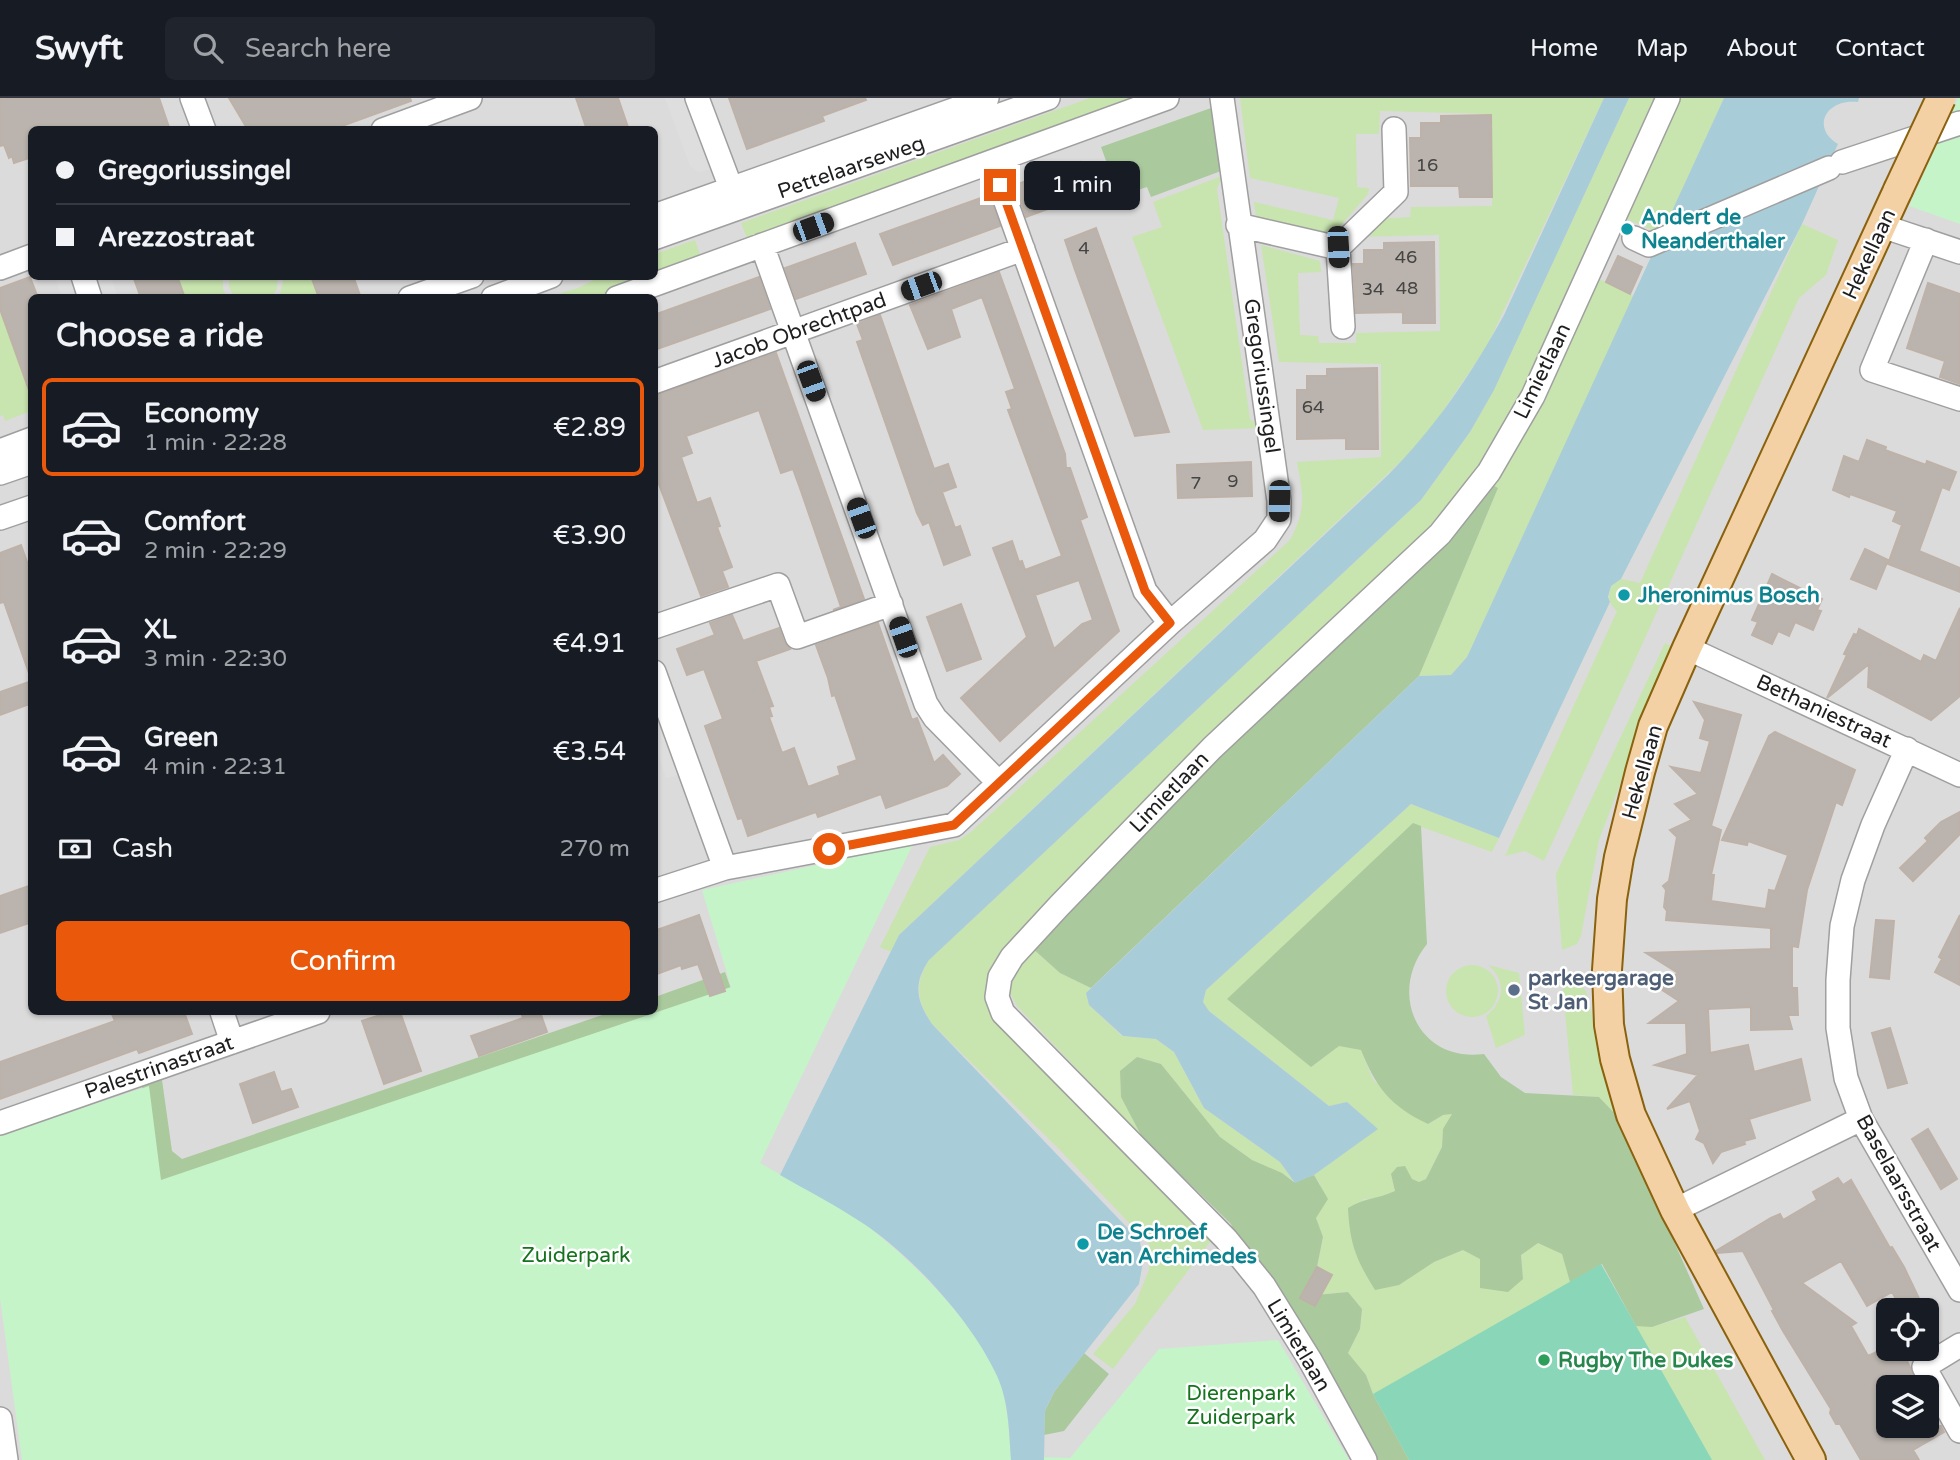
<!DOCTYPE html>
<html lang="en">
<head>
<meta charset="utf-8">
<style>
	body { margin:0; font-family:"Varela Round",sans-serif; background:#20242c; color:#f1f3f6; height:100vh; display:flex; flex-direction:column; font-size:26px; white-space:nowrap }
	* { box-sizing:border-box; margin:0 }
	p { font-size:23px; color:#9ea1a6 }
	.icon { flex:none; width:38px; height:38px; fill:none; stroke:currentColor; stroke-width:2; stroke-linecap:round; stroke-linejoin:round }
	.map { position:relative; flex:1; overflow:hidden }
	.sheet { position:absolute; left:28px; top:196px; width:630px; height:721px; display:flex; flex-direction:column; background:#171b24; border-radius:10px; box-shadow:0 2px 5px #0004 }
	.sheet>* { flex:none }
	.guide { position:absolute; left:28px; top:28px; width:630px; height:154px; border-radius:10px; box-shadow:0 2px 5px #0004; display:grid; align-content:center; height:154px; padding:0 28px; background:#171b24 }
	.controls { position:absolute; left:1876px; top:1200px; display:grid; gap:14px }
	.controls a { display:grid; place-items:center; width:63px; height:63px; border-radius:10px; background:#171b24; box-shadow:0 2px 5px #0004; font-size:35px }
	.end { position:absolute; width:32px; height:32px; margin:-16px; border:9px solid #ea580c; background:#fff; box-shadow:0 0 0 4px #fff }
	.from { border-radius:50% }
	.bubble { position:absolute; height:49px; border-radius:10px; background:#171b24; box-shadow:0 2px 5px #0004; font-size:23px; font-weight:600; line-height:49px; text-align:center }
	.car { position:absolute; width:21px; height:42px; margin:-21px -10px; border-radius:9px; box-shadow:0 0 5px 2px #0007; background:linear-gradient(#222 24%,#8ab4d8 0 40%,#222 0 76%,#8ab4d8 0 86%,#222 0) }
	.guide b { display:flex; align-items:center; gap:24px; height:66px; font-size:26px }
	.guide b+b { border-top:2px solid #363941 }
	.guide i { width:18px; height:18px; background:#f1f3f6 }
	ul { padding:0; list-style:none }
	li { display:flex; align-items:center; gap:21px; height:98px; margin:0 14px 10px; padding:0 14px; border:4px solid transparent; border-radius:10px }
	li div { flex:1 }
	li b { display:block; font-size:26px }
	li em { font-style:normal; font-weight:600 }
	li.selected { border-color:#ea580c }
	li>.icon { width:63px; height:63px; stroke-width:1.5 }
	h2 { padding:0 28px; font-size:32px; line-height:84px }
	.pay { display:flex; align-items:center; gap:18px; height:77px; padding:0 28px; font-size:26px }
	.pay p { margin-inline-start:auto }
	.action { display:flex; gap:14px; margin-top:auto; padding:14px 28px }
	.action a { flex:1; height:80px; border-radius:10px; background:#ea580c; color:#fff; font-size:28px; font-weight:600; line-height:80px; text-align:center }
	header { display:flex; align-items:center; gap:42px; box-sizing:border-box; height:98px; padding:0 35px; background:#171b24; border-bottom:2px solid #363941 }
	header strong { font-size:33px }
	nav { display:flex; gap:38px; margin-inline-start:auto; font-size:24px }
	.search { width:490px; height:63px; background:#20242c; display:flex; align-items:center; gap:18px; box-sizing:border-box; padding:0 24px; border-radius:10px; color:#9ea1a6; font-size:26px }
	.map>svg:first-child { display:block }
</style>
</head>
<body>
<header>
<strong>Swyft</strong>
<div class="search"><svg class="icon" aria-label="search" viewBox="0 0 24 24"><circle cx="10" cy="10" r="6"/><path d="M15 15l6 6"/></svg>Search here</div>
<nav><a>Home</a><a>Map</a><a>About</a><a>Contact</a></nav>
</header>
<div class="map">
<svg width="1960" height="1362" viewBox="0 0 1960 1362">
	<rect width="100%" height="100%" fill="#eeebe4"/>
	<!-- residential -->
	<path fill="#dcdbdb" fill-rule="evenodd" d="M0,0H1960V1362H0ZM32,32H654V178H32ZM32,200H654V914H32ZM1888,1213H1927V1251H1888ZM1888,1290H1927V1328H1888Z"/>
	<!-- grass -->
	<path fill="#c8e4af" d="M1090,0H1155L749,145L741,125Z
		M1240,0H1604L1487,248L1432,329L1415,350L899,837L891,854L880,849L930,749L959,742L972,733L1290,442C1307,410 1303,398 1297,364L1381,359V266L1279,264L1261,147L1320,163L1321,174L1298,175L1300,237L1318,238L1319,245H1356V235L1440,233L1439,137L1355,139L1375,121L1410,119L1411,109L1492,108L1491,16L1380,13L1379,36H1356L1357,89L1369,90L1368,96L1332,138L1257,125L1254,104L1333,122L1339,100L1250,80Z
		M1629,0H1661L1520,303L1479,371L1442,417L992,888L1213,1140L1113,1271L1093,1256L1135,1206L1149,1172V1146L1058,1050L932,926C917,904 914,885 929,862L1421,402L1470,334L1494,292Z
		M1679,0H1724L1662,136L1624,120Z
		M1222,78L1217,91L1250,321L1260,330L1203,332L1132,139L1162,129L1153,104Z
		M1802,126L1838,142L1826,177L1799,200L1544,763L1525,753L1505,758L1617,513C1608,505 1608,499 1611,488L1621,481L1640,485Z
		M695,142L702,162L595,199H562L561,195L578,190L600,179L654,178L655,156Z
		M278,178L277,191L272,199H234L229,189V179Z
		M284,178L311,179L319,200H279Z
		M177,179H223V191L227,199H185Z
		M1597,180L1634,198L1467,559L1451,577L1419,578L1498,390L1487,384Z
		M0,211L32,299L31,313L5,323L3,317L0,318Z
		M1665,545L1673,549L1652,595L1627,668L1599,742L1581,838L1577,846L1562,852L1556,776Z
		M1411,706L1499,740L1492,754L1413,726L1339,948L1361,952L1373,982L1428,1026L1443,1017L1453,1016L1443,1031L1442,1049L1426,1081L1419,1084L1391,1076L1395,1093L1379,1101H1363L1399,1186L1434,1164L1463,1152L1523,1181L1521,1157L1538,1145L1562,1156L1652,1229L1685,1219L1765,1362H1409L1373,1296L1366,1277L1348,1255L1360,1231L1362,1211L1348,1194L1315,1197L1313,1189L1323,1140L1316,1120L1320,1086L1314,1077L1377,1031L1347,1004L1329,1008L1209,913L1203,904L1206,892Z
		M1031,849L1060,875L1091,890L1086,895L1089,907L1122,938L1156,941L1174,954L1204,1010L1280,1064L1295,1084L1282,1075L1252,1062L1220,1039L1161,966L1137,959L1120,973L1121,999L1142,1039L1017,908L1008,891L1015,870Z
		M1488,867L1519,875L1525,937L1496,950L1486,918C1504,904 1507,883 1488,867Z
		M1446 893a26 26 0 1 1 52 0a26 26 0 1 1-52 0Z
		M1562,883L1579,885L1586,893L1589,903L1599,952L1619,1020L1599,999L1573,997Z"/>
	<!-- forest -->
	<path fill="#aac99d" d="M1211,10L1221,73L1151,99L1147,89L1119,98L1101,49Z
		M1487,384L1498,390L1419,578L1091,890L1060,875L1031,849Z
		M1413,725L1421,728L1427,846C1387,895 1418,965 1484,956L1501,979L1525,995L1599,999L1619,1020L1704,1211L1652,1229L1636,1228L1602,1166L1570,1184L1562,1156L1538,1145L1521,1157L1523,1181L1508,1194L1480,1190V1161L1463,1152L1434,1164L1399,1187L1375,1192C1356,1161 1350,1147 1348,1110C1364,1100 1378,1101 1395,1093L1391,1076L1397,1069L1405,1068L1412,1081L1419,1084L1426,1081L1442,1049L1443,1031L1452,1016L1443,1017L1428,1026C1390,1008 1376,989 1361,952L1339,948L1311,969L1227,901Z
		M725,874L731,891L158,1087L149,1057L142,989L162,982L172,1053L182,1061L611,914H654L655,899Z
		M1137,959L1161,966L1220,1039L1252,1062L1282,1075L1294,1084L1314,1077L1328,1101L1316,1120L1323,1139L1313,1189L1316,1197L1348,1194L1362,1211L1360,1231L1348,1255L1366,1277L1373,1296L1409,1362H1371L1237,1144L1231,1126L1142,1039L1121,999L1120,973Z
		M1084,1255L1109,1276L1064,1333L1044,1337L1045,1313L1054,1294Z"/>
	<!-- park -->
	<path fill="#c5f4c9" d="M1958,0H1960V126L1909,108Z
		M913,746L760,1065C795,1085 833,1103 866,1127C911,1161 976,1226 998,1279C1008,1304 1009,1332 1011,1358L1070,1360L1159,1251L1278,1242L1349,1362H22L0,1200V1037L149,988L161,1082L731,889L702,792Z"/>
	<!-- pitch -->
	<path fill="#89d6b9" d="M1601,1166L1712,1362H1409L1373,1296Z"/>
	<!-- parking -->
	<path fill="#dedede" d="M665,0H687L711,71L699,74L690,68Z
		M55,179H111L118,199H62Z
		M654,592L684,676L666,680L655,647Z"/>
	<!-- water -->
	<path fill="#a9cdd8" d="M1604,0H1629L1494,292L1470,334L1421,402L929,862C913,886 916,902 932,926L1140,1143L1143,1164L1139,1186L1054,1294L1045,1313L1044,1362H1011C1009,1334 1009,1304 997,1278C972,1223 913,1159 864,1126C837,1108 808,1093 780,1077L899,837L1388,377C1435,330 1472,275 1504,217Z
		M1724,0H1859L1858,4C1827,0 1810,29 1838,46L1802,126L1621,481L1611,488L1608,499L1610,504L1499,740L1411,706L1206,892L1203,904L1209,913L1329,1008L1347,1004L1378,1031L1314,1077L1295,1085L1280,1064L1204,1010L1174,954L1156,941L1123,938L1089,907L1086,895L1419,578L1451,577L1467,559Z"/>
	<!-- building -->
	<path fill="#bbb4ae" stroke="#beb2a8" stroke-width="2" fill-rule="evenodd" d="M0,0H159L170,32H32V59L14,65L12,58L9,60L4,47L0,48Z
		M229,0H410L411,3L331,32H248Z
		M576,0H618L629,32H587Z
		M729,0H865L866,2L822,18L824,23L747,51Z
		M1491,17L1492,99H1460L1459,88H1411L1410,40H1421V25H1441V18Z
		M1080,64L1091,95L1026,119L1015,87Z
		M989,97L1000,128L893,167L880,136Z
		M1096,130L1145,266L1169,334L1135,338L1075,172L1065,142Z
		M1434,144L1435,225H1403V214L1356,215L1353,166H1364V152H1384V145Z
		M855,145L866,176L796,201L785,170Z
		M1618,158L1642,169L1630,196L1606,184Z
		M999,174L1065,356L1066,370H1070L1087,419L1080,422L1119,533L1000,643L961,600L1027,539L993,450L1012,443L1019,464L1022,463L1025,472L1062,458L1008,312L1012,311L1006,294L1015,291L982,199L951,211L960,239L928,251L910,207ZM1079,482L1093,522L1082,526L1054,551L1035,497Z
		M133,178H177L185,200H141Z
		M311,178H353L361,200H319Z
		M30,179L38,200H32V292H29L0,211V190Z
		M759,179L770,211L654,252V217Z
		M1928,185L1960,196V286L1940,279L1945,263L1907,250Z
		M880,217L934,371L948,366L956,389L942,394L955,430L960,428L970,457L944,467L929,424L923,427L917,415L857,244L863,242L857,226Z
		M776,255L864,501L833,512L841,509L801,393L793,371L781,375L759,312L686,338L692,355L681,359L697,405L710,400L720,428L717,429L732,469L722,473L728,489L701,498L654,373V298Z
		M1377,270L1378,351H1346V340L1297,341V292H1307V278H1327V271Z
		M1867,342L1886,349L1885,352L1926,367L1927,363L1956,374L1949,392L1942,389L1919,453L1960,470V494L1888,466L1902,427L1893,423L1897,413L1850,396L1849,399L1833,392L1844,358L1859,364Z
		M1251,364L1252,398L1178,400L1177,367Z
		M21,447L32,478V575H29L4,504L0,505V455Z
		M1865,451L1888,462L1876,491L1851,481Z
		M1772,476L1822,501L1817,512L1821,513L1813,532L1795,524L1789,538L1778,533L1772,546L1752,537L1758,524L1752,522Z
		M961,506L981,561L947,573L927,519Z
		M1960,510V598L1931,622L1868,589L1869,566L1827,600L1847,557L1844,556L1854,536L1857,537L1859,531L1921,564L1924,557L1936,563Z
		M732,517L743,543L779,530L784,544L790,551L756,563L773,608L769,609L772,618L769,619L782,655L794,650L808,689L840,677L838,669L857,662L835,597L832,598L828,580L816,547L878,525L912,622L917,620L934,665L943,657L960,676L947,688L886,710L881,696L818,719L816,714L748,738L742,720L738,721L705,628L723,621L704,571L687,577L677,551L715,537L710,525Z
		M32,583V605L0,617V594Z
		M1694,604L1741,617L1711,728L1721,732L1711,777H1714L1711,803L1766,811L1769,792L1775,793L1788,757L1748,743L1747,747L1722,742L1769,638L1775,634L1855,672L1842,707L1836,704L1807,792L1798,849L1792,848V890H1797L1798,917H1788L1792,931L1751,932V909L1708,911L1710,955L1748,947L1754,974L1801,961L1810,1002L1749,1021L1755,1040L1744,1043L1745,1046L1721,1054L1713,1065L1704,1045L1696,1041L1700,1033L1690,1003L1667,1011L1698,977L1655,967L1687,956L1686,925H1649L1679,903L1659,890L1678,875L1646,855L1771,851V830L1666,822L1667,813L1664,809L1666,792L1663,788L1669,783L1677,739L1670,732L1692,722L1675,706L1698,696L1671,669L1701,675L1710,643L1700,640L1705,622Z
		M1960,714V736L1913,783L1900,770L1928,743L1925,740L1941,724Z
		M32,787V824L0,835V798Z
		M699,817L725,893L710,898L698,866L682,871L681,867L654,877V833Z
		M1960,817V887L1935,874L1942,861L1939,859Z
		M1876,822L1894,823L1889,881L1870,879Z
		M111,914H184L192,936L139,955L137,951L0,1001V964L115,923Z
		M389,914H400L421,973L384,986L362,923Z
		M521,914H540L547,934L479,958L471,938L523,920Z
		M1890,930L1907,985L1888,990L1872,935Z
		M274,974L281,994L291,991L298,1009L253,1025L240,986Z
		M1928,1031L1957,1081L1941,1091L1912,1041Z
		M1838,1080L1843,1087L1851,1082L1890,1150L1892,1149L1904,1169L1925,1213H1903L1892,1194L1867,1208L1841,1163L1802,1185L1856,1225L1851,1228L1868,1258L1883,1251H1892L1906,1261L1920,1290H1888V1328H1941L1944,1334L1913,1352L1919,1362H1861L1840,1326H1836L1830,1315L1831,1311L1783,1233L1772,1213L1774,1212L1743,1153L1717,1155L1716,1153L1771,1120L1780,1116L1783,1122L1817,1102L1813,1094Z
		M1317,1169L1332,1177L1315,1208L1300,1200Z"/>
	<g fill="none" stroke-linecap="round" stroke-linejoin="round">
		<!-- minor casing -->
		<g stroke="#9f9f9f" stroke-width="26">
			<path id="minor" d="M192,0L204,32
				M697,0L731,90
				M383,32L470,0
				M1842,64L1960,25
				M992,65L1145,493L1170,525
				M654,118L987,0
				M1238,127L1338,150
				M1882,128L1960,154
				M654,140L1048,0
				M1634,140L1649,147L1829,70
				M1926,142L1872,272L1960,301
				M762,147L926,606L935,620L999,685
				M1338,150L1396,94L1394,31
				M1338,150L1343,229
				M0,170L32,158
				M83,178L90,200
				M410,200L472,178
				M493,200L551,178
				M617,200L1167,0
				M654,284L1023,151
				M0,353L32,341
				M0,375L32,364
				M0,420L32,409
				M654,529L778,487L797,539L891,506
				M1687,550L1960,677
				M654,574L725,770
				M1907,651L1873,727L1853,782L1842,828L1838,882V930L1846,980L1861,1021L1960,1192
				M654,793L725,770L954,727L1170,525L1265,442L1279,421V403L1222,0
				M222,914L232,944
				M0,1025L318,914
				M1675,1112L1861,1021
				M1960,1247L1924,1269L1960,1333
				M0,1321L6,1362
				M1365,1362L1310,1262L1264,1188L1226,1141L1003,915L997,899L1000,879L1012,859L1059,808L1212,650L1440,436L1489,374L1533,298L1668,0"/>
		</g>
		<!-- major casing -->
		<g stroke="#8a610d" stroke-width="32">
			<path id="major" d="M1811,1362L1675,1112L1631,1017L1615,961L1609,927L1607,872L1612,801L1619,759L1640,674L1653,628L1687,550L1898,92"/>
		</g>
		<!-- minor -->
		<use href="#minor" stroke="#fff" stroke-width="23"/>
		<!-- major -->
		<use href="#major" stroke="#f3d1a4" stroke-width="28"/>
		<!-- major-bridge casing -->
		<g stroke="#8a610d" stroke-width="32" stroke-linecap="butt">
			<path id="major-bridge" d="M1898,92L1941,0"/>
		</g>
		<!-- major-bridge -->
		<use href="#major-bridge" stroke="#f3d1a4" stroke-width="28"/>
	</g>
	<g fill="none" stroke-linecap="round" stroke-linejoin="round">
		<!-- route -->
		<path stroke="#ea580c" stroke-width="9" d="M829,751L954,727L1170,525L1145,493L1000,87"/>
	</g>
	<!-- markers -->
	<g fill="#0f9aa8" stroke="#fff" stroke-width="2.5">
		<circle cx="1627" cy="131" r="7"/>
		<circle cx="1624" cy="497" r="7"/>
		<circle cx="1083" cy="1146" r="7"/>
	</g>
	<circle fill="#5c6f8a" stroke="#fff" stroke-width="2.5" cx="1514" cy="892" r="7"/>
	<circle fill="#2e9e5b" stroke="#fff" stroke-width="2.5" cx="1544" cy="1262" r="7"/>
	<g text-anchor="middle" stroke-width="5" stroke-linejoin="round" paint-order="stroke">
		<!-- number labels -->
		<g font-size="18" fill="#454442">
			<text x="1427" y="73">16</text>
			<text x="1084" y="156">4</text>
			<text x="1406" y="165">46</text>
			<text x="1407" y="196">48</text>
			<text x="1373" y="197">34</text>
			<text x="1313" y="315">64</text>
			<text x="1233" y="389">9</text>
			<text x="1196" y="391">7</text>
		</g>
		<!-- street labels -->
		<g font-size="21" fill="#1e1e1e" stroke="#fff">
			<text transform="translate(851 69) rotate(-19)" y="7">Pettelaarseweg</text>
			<text transform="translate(1869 156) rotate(-65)" y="7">Hekellaan</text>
			<text transform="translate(799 232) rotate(-20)" y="7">Jacob Obrechtpad</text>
			<text transform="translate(1542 273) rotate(-64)" y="7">Limietlaan</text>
			<text transform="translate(1262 278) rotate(82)" y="7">Gregoriussingel</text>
			<text transform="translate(1824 613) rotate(25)" y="7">Bethaniestraat</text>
			<text transform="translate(1642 674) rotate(-74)" y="7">Hekellaan</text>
			<text transform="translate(1169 694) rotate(-46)" y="7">Limietlaan</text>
			<text transform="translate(159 969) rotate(-19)" y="7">Palestrinastraat</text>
			<text transform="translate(1899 1085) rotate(61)" y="7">Baselaarsstraat</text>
			<text transform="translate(1299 1247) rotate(59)" y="7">Limietlaan</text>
		</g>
		<!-- culture labels -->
		<g font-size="21" font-weight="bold" fill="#0d838f" stroke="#fff" text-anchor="start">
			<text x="1641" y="126">Andert de<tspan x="1641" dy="24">Neanderthaler</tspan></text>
			<text x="1638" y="504">Jheronimus Bosch</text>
			<text x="1097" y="1141">De Schroef<tspan x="1097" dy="24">van Archimedes</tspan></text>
		</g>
		<!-- service labels -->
		<g font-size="21" font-weight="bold" fill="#4e5e75" stroke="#fff" text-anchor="start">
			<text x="1528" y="887">parkeergarage<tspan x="1528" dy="24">St Jan</tspan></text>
		</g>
		<!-- park labels -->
		<g font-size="21" fill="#15721d" stroke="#fff">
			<text x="576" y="1164">Zuiderpark</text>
			<text x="1241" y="1302">Dierenpark<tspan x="1241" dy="24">Zuiderpark</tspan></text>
		</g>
		<!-- leisure labels -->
		<g font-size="21" font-weight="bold" fill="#27864d" stroke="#fff" text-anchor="start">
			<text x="1558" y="1269">Rugby The Dukes</text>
		</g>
	</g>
</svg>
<div class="controls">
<a><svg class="icon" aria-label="locate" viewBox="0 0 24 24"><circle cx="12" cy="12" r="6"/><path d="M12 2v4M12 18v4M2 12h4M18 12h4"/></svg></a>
<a><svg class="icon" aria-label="layers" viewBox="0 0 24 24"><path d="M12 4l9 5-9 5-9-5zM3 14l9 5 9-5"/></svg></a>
</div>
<i class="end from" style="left:829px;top:751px"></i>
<i class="end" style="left:1000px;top:87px"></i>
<div class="bubble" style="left:1024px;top:63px;width:116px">1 min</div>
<i class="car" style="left:813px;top:129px;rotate:70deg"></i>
<i class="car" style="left:1338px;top:149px;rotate:177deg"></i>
<i class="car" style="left:921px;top:188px;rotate:250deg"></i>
<i class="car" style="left:811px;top:283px;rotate:160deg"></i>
<i class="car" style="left:1279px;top:403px;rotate:181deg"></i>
<i class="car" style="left:861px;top:420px;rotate:340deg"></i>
<i class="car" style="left:903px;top:539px;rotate:341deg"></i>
<div class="guide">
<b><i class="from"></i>Gregoriussingel</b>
<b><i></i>Arezzostraat</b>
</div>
<section class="sheet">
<h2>Choose a ride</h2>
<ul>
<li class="selected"><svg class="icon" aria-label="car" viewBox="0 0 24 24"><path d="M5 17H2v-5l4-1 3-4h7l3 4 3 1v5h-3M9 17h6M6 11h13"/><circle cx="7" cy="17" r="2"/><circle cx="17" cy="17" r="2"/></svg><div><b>Economy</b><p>1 min · 22:28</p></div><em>€2.89</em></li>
<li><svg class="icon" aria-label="car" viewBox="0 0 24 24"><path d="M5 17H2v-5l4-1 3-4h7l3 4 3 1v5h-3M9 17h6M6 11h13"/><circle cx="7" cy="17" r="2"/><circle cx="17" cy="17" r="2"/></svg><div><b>Comfort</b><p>2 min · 22:29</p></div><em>€3.90</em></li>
<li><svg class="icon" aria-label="car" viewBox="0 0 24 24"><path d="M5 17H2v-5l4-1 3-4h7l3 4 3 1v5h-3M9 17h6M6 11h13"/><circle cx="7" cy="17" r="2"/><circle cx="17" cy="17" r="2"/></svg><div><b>XL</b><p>3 min · 22:30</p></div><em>€4.91</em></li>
<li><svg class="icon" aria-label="car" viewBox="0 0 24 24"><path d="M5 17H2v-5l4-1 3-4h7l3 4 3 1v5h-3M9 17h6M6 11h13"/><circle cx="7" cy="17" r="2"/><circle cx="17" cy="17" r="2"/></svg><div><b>Green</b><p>4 min · 22:31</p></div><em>€3.54</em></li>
</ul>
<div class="pay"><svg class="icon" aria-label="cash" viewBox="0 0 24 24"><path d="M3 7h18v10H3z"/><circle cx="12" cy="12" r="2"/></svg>Cash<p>270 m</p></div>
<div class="action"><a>Confirm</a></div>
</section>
</div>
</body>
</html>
